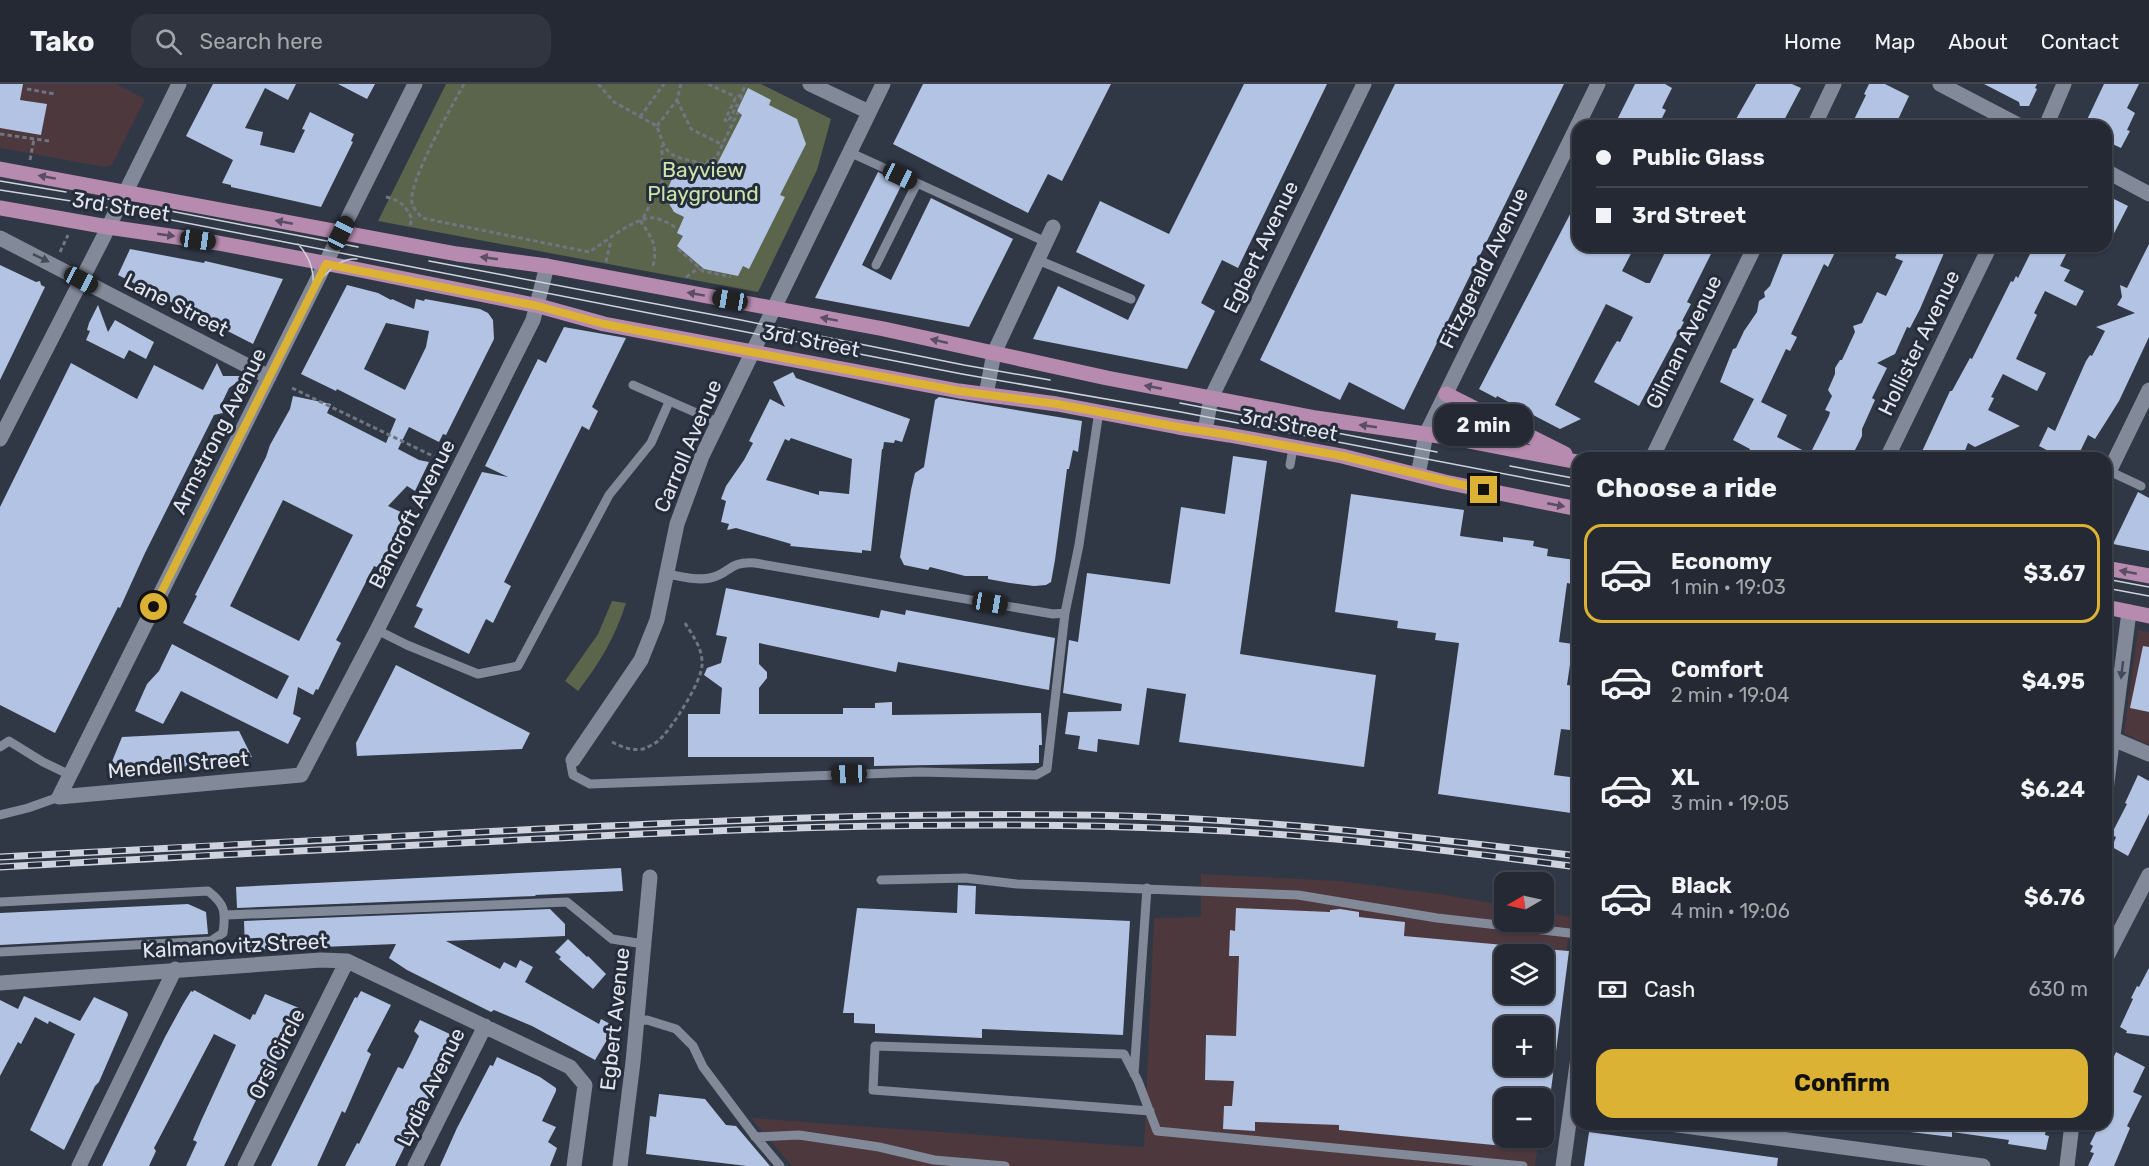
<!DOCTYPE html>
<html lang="en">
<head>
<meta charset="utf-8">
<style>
	body { margin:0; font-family:Rubik,sans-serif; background:#303540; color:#f1f3f6; height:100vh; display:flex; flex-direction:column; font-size:22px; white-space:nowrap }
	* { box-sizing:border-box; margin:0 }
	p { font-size:20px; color:#a3a6ac }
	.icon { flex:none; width:33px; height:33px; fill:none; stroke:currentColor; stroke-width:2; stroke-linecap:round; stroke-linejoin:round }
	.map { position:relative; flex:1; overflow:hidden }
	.sheet { position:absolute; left:1572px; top:368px; width:540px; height:678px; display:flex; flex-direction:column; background:#242934; border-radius:18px; box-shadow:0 2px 4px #0004,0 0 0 2px #41454f }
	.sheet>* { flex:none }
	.top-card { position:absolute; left:1572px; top:36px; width:540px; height:132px; border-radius:18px; box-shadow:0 2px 4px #0004,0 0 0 2px #41454f; display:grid; align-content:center; height:132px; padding:0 24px; background:#242934 }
	.needle { width:39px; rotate:261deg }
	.buttons { position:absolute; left:1494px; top:788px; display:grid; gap:12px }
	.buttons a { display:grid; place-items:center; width:60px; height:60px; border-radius:12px; background:#242934; box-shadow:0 2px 4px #0004,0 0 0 2px #41454f; font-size:30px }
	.end { position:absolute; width:27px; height:27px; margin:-14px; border:8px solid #dbb233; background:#111; box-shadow:0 0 0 3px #111 }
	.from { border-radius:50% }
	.bubble { position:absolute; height:42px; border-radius:18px; background:#242934; box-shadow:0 2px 4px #0004,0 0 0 2px #41454f; font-size:20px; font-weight:700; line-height:42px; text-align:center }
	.car { position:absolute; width:18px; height:36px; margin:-18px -9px; border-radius:8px; box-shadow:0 0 4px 2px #0007; background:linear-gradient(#222 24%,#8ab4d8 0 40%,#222 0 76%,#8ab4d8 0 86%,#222 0) }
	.top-card b { display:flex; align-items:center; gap:21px; height:57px; font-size:22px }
	.top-card b+b { border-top:2px solid #41454f }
	.top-card i { width:15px; height:15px; background:#f1f3f6 }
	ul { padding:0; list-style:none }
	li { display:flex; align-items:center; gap:18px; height:99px; margin:0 12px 9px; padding:0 12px; border:3px solid transparent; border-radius:18px }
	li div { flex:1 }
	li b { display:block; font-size:22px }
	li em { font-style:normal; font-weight:700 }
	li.current { border-color:#dbb233 }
	li>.icon { width:54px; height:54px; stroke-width:1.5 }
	h2 { padding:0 24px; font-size:27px; line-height:72px }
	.pay { display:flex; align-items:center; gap:15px; height:66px; padding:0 24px; font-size:22px }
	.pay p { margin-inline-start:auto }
	.cta { display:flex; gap:12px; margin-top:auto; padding:12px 24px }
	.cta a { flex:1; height:69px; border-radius:18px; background:#dbb233; color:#111; font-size:24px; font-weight:700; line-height:69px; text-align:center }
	header { display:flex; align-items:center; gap:36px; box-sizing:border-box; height:84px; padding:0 30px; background:#242934; border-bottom:2px solid #41454f }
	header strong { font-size:28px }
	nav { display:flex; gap:33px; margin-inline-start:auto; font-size:21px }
	.search { width:420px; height:54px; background:#303540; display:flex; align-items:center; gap:15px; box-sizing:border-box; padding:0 21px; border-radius:18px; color:#a3a6ac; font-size:22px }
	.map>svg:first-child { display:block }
</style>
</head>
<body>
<header>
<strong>Tako</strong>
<div class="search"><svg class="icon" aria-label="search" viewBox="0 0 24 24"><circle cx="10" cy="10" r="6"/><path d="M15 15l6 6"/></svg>Search here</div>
<nav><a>Home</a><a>Map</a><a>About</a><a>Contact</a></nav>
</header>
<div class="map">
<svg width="2149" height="1082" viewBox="0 0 2149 1082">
	<rect width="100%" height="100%" fill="#303745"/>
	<!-- commercial -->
	<path fill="#4d383e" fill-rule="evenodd" d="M0,0H116L145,15L112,81L105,83L0,64Z
		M2138,546L2149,548V661L2124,649Z
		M1201,790L1340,797L1439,810L1504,821V837H1544V828L1571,833L1544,1023V1014H1504V1053H1539L1535,1082H792L751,1034L1144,1063L1154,834L1201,833ZM1504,870H1544V909H1504ZM1504,942H1544V981H1504Z"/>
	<!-- green -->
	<path fill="#5a654c" d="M446,0H761L831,35L817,86L758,208L378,137Z
		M612,517L626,519C615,553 600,579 578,607L565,597L598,550Z"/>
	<!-- building -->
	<path fill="#b2c3e3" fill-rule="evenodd" d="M0,0H23L20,16L47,20L41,51L0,44Z
		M213,0H296L288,16L265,4L245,44L263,48L260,61L294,69L305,46L302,45L310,28L354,50L351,57L353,58L321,123L231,103V101L222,99L233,76L186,52Z
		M338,0H375L367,15Z
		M923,0H1111L1062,97L1048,90L1028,129L893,60Z
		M1244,0H1327L1238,184L1222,176L1201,219L1215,227L1187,285L1033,255L1058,202L1128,236L1145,201L1076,168L1100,117L1169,150Z
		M1395,0H1564L1404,326L1349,298L1340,316L1260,276Z
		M1635,0H1665L1672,4L1662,24L1666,26L1658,42H1614Z
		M1756,0H1792L1801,4L1781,42H1732Z
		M1869,0H1885L1909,12L1895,42H1851L1866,11L1864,10Z
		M1984,0H2037L2035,4L2037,5L2029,22H2020L2019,18Z
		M2104,0H2139L2127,24L2135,29L2127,46L2130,47L2121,64L2106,57V42H2084Z
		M748,4L771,16L769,21L797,35L806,60L780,111L785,113L749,185L743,182L738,192L704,185L677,162L683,152L677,149L684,133L674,128L668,118L667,106L672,95L682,89L694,88L704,93L712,77L717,80L742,31L737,27Z
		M878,88L902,100L862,181L891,196L931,114L1013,155L969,243L815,214Z
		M2106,111L2128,122L2106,165Z
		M1578,115V162H1635L1622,187L1646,199H1650L1668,162H1715L1687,218L1691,220L1682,237L1684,238L1639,322L1594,298L1612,265L1617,257L1620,258L1633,233L1606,220L1555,321L1581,335L1560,345L1497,312L1496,314L1479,305Z
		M2149,160V253L2119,317L2095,355L2088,351L2077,374H2062L2039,362L2048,343L2055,347L2086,277L2090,271L2092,272L2105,247L2096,243L2135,229L2117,221L2122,213L2120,201L2127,204Z
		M1789,162H1838L1828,183L1824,180L1791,250L1797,253L1790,267L1786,265L1761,318L1787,331L1777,353L1810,370L1829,332L1830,328L1825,326L1832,312L1828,306L1835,290V284L1840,276H1842L1855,248L1853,242L1862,239L1877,208L1886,212L1903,177L1895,174L1900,162H1947L1920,225L1910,244L1907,243L1895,270L1877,279L1887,284L1872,314L1875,316L1862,345V352L1851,374H1746L1750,365L1733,356L1754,315L1720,298L1733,265L1736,264L1744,247L1757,228L1759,217L1765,213L1764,208L1770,202L1784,167H1786Z
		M2034,162H2070L2060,182L2070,186L2064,197L2084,207L2076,222L2045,207L2034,229L2037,231L2016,275L2046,289L2037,307L2003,290L1991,313L1994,314L1988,326L2020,342L1975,363L1968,359L1962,374H1919L1950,307H1952L1970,274L1972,275L2011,197L2013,198L2016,192L2018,194Z
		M130,165L204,179L205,177L283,195L253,260L118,191Z
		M0,181L36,198L40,197L41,201L45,203L0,296Z
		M347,201L378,209L391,216L392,215L414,225L416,215L424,217L425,215L480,225L488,229L493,236L494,255L446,351L443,350L439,358L409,343L398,365L419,376L429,378L415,407L407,402L388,422L403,429L400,436L403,437L379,484L374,482L342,545L336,556L341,559L318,606L316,605L313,611L298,603L293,630L301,634L288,660L181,607L163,640L135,627L147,600L159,587L172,560L277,615L289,592L183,539L197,512L195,511L266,373L270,361L290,325L293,312L331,320L327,329L386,359L396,335L337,305L336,307L301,290ZM386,239L429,247L426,263L405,306L364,285ZM283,416L353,451L299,557L230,522Z
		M98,221L108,248L115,236L154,258L146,275L129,266L124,275L86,256L90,247L87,246L89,239Z
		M564,243L626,254L592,323L598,327L589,346L582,342L504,498L511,502L493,539L486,535L469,570L414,543L423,525L416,522L482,388L508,393L485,382L538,275L546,279Z
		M71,279L137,315L154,281L203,306L217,279L223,292H246L229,304L220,323L223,329L214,331L145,469L120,524L118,523L55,649L0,621V423Z
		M793,288L796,294L910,335L902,358L895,356L894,359L884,358L883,365H882L871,467L862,466V469L790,462L791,460L736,444L727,446L729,440L721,438L726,417L721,415L726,402L744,376L753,359L749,357L770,315L785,323L773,298ZM791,354L852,375L849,410L819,407V411L766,396L785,355L789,357Z
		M939,313L1082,337L1078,368L1073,366L1069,385H1067L1055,476L1051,498L1046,501L1034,502L1010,499L988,495V492H965L930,483L928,486L904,481L900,473L911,406L915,389L924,383L935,316Z
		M1233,372L1267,377L1240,570L1376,591L1364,683L1179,658L1186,610L1147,604L1139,661L1098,655L1097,668L1078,665L1080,652L1065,650L1068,628L1121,627L1122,620L1063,609L1069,556L1078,558L1087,489L1170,500L1181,423L1225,430Z
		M2138,408L2149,414V467L2113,460Z
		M1351,410L1464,426L1460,452L1503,458V453L1534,457L1533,462L1548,465L1547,472L1575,476L1572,500L1567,499L1559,558L1573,560L1567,601L1576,602L1570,646L1561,645L1554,691L1578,694V730L1438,710L1459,559L1435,556L1436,549L1397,544L1398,537L1335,528Z
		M726,504L879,534L881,526L905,531L906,526L1055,554L1049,606L898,578L896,588L759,559V580L767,588V594L759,604V630H843V624H875V619L892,618V631L1041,629L1042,661H1039V679L874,682V673H688V630H720L722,604L704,591L707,584L721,579L727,553L716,551Z
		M2143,562L2149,563V628L2130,624Z
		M396,581L530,649L522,665L357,672L356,659Z
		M239,647L252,673L240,674V678L235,680L130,685L124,684V679L111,680L122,653Z
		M2138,691L2149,697V730L2128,772L2112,763L2116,753L2111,751L2127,720L2125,719Z
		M621,784L623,807L535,811L536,812L237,824L236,803Z
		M958,801L976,802L975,830L1130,837L1123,951L982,945V954L875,949V940L854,939V929H843L857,824L957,829Z
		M188,820L206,828L208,850L0,861V829Z
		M1236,824L1330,828V826L1340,825L1359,828V833L1405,838L1404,852L1504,861V909H1544V865L1569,867L1550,1014H1504V1062L1339,1046V1041L1255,1038V1047L1223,1045L1224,1022H1232L1234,997L1205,996L1206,951L1236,952L1239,872H1229L1230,846L1235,847ZM1504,942H1544V981H1504Z
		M550,825L565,840V852L446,857L500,885L504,878L516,884L520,876L533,883L525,898L599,940L601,935L612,941L610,951L595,976L532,942L494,926L491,928L407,886L389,874L396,860L245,866L244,837Z
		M568,855L587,873L588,872L606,890L593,905L559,875L561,873L555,868Z
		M2149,884V952L2126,949L2127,947L2120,943L2133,915L2131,914L2137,902L2139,903Z
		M194,906L250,936L253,930L255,931L265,910L299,924L296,934L298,935L290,954L258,1012L224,1082H186L197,1058L193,1056L201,1037L236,961L214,950L154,1064L156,1067L149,1082H102L165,953L183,920L191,907L193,908Z
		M361,907L391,921L367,967L371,970L345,1029L342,1027L317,1082H271L355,913L357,914Z
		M24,912L80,937L94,913L127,928L128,931L99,998L95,1002L64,1066L30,1046L75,950L49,937L48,940L35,933L21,960L18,958L0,992V916L18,925Z
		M420,936L454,952L455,954L437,994H438L395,1082H345L357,1059L359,1060L398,983L403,985L412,967L419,952L414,947Z
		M2116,968L2145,983L2133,1008L2142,1012L2127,1042L2130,1044L2114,1082H2088L2094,1069L2090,1068L2093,1062L2090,1060L2100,1040H2106V1000L2112,988L2108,986Z
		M497,973L540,993L556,1004V1007L542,1037L556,1043L548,1058L557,1064L550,1082H440L457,1044L490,981L493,982Z
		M659,1010L705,1015L726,1041L736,1042L770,1082H747L646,1070L650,1032L656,1033Z
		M1911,1040H2047L2045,1051L2049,1052L2046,1066L2008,1060L2009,1056L1952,1048V1053L1910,1048Z
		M1589,1048L1778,1074L1777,1082H1584Z"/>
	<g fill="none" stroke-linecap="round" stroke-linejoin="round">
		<!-- path -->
		<path stroke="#6f7581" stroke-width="3" stroke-dasharray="4.5 3" stroke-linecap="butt" d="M464,0C453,20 407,100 412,119C413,124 419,130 422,134L589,168C607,157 627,139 648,134C657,132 668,139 675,143
			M598,0L614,18L657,42C668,80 675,70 706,81L708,77L716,74L738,28
			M708,0L736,13
			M27,5L55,10
			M741,11L742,18
			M677,16L691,45L723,61
			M739,22L737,21L728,38L725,36L736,13L741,11L746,0
			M640,33L664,0
			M657,42L677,16L681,0
			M0,50L49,57
			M30,76L34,55
			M386,113C400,116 406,122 412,135L409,144
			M678,165L703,187L731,193
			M60,168L68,151
			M606,178L611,156
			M653,182C658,162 652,154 641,138L662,98V61
			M686,193L699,184
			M292,304L439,375
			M612,658C622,663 631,667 643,665C648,663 655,660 659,656C671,646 702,597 702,581C703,565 693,552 685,539"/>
		<!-- lane -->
		<path stroke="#828a9a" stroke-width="9" d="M849,68L917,99L876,181
			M917,99L1046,158
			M1038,176L1131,215
			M633,301L717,338
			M1290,381L1293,364
			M2109,387L2141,402
			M667,490C680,492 696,497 710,494C730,490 728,477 755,479L1053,530L1065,529L1079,461L1099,327
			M377,546L407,561L478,590L518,582L609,411L651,359L669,318
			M0,663L9,657L43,678L70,691
			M573,676L571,681L573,691L590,700L920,688L1036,691L1047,685L1065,529
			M0,731L28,724L59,713
			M881,796L965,794L1017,800L1298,811L1437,834L1578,850
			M0,818L208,807C225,820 226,828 223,849L211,857L0,868
			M226,831L567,818L612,855L644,860
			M636,937L647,936L676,945L693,962L703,983L754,1051L780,1082
			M1134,990L1147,804
			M1150,1027L873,1006L875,962L1124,970L1138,997L1157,1047L1523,1082
			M755,1053L799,1051L879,1063L934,1076L1005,1082"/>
		<!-- street -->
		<path stroke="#828a9a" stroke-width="15" d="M810,0L869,28
			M1940,0L2020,42
			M2046,42L2064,0
			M2106,87L2149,110
			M0,154L269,293
			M986,311L994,269L1053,143
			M1205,347L1211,314L1364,0
			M0,355L103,154L179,0
			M1887,374L1990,162
			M1418,391L1426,350L1598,0
			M2106,394L2149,306
			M2113,655L2149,670
			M573,676L641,576L657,536L677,440L702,372L883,0
			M2106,706L2129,528
			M59,713L301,691L377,546L533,236L547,182
			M59,713L415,0
			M2106,874L2149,791
			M0,899L321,876L347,877L570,983L585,1001L574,1082
			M1670,1040L1983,1082
			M79,1082L175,885
			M245,1082L347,877
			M415,1082L485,942
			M620,1082L633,978L650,793
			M2067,1082L2072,1040"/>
		<!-- secondary -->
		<path stroke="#828a9a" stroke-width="15" d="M1814,42L1834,0
			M1652,374L1755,162
			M1563,1082L1578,973"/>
		<!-- primary -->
		<path stroke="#b78aaf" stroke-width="15" d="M0,85L457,170L547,182L884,245L1107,294L1316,334L1453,354L1578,378
			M0,124L108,143L218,159L350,184L539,222L604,240L959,307L1057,320L1178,343L1229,351L1342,372L1445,398L1578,425
			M1446,310L1565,370
			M2106,484L2149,492
			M2106,523L2149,532"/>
		<!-- tram -->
		<path stroke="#cfd3dd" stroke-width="1.5" d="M0,97L66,108
			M0,106L84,119L962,290L1181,328L1578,404
			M108,115L358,163
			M298,160C310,173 315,188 313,206
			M429,177L741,236L964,281L1050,296
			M1180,319L1242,331
			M1269,336L1437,368
			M1510,382L1578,395
			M205,429L321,195C331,185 340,174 357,175
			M2106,495L2149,503
			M2106,504L2149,512"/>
		<!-- rail casing -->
		<g stroke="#cfd3dd" stroke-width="7">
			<path id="rail" d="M0,773C180,763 360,754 540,745C719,737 899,728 1079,731C1246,733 1412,752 1578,772
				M0,783C167,773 333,765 500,757C727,745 955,735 1183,745C1315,750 1447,766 1578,783"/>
		</g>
		<!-- rail -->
		<use href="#rail" stroke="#262d3a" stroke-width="4.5" stroke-dasharray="14" stroke-linecap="butt"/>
	</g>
	<!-- one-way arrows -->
	<defs><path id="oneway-solid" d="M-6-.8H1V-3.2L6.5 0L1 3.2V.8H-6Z" transform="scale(1.5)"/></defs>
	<g fill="#594e63">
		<use href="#oneway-solid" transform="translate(47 93) rotate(-170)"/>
		<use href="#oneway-solid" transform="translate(284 138) rotate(-169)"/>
		<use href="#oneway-solid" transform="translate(166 151) rotate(8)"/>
		<use href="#oneway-solid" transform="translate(489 174) rotate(-172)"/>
		<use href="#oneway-solid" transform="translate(696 210) rotate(-170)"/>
		<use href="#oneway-solid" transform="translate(829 235) rotate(-170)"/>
		<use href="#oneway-solid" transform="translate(939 257) rotate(-167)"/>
		<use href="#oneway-solid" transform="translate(1153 303) rotate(-169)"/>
		<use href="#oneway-solid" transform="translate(1368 342) rotate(-172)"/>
		<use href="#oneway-solid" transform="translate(1556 421) rotate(11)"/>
		<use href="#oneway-solid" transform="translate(2128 488) rotate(-169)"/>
	</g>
	<g fill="#424957">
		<use href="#oneway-solid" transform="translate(41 174) rotate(26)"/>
		<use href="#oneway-solid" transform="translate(2122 586) rotate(97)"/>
	</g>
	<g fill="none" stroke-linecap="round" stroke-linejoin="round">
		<!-- route -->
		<path stroke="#dbb233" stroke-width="8" d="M154,523L326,180L538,222L604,240L645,248L959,307L1057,320L1178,343L1229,351L1342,372L1484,406"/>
	</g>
	<g text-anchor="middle" stroke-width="6" stroke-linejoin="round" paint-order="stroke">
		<!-- park labels -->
		<g font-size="21" fill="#cbe5ad" stroke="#262d3a">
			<text x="703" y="93">Bayview<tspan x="703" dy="24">Playground</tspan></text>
		</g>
		<!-- street labels -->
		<g font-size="21" fill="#e2e6ef" stroke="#262d3a">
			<text transform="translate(121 123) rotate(9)" y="7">3rd Street</text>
			<text transform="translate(1261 163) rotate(-64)" y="7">Egbert Avenue</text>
			<text transform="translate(1484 184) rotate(-64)" y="7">Fitzgerald Avenue</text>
			<text transform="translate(176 221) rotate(27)" y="7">Lane Street</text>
			<text transform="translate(811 257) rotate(11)" y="7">3rd Street</text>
			<text transform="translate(1684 258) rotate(-64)" y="7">Gilman Avenue</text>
			<text transform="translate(1919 259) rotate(-64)" y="7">Hollister Avenue</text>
			<text transform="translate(1289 341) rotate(11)" y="7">3rd Street</text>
			<text transform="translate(219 347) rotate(-63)" y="7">Armstrong Avenue</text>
			<text transform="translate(688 362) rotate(-67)" y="7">Carroll Avenue</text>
			<text transform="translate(412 430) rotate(-63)" y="7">Bancroft Avenue</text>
			<text transform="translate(178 681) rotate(-5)" y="7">Mendell Street</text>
			<text transform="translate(235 862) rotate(-3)" y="7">Kalmanovitz Street</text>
			<text transform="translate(615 935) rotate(-84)" y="7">Egbert Avenue</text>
			<text transform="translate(277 970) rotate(-63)" y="7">Orsi Circle</text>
			<text transform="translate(431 1003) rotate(-64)" y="7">Lydia Avenue</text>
		</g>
	</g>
</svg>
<div class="buttons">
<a><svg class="needle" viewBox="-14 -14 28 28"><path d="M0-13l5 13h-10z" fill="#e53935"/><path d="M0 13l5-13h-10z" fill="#a3a6ac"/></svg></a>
<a><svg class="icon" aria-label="layers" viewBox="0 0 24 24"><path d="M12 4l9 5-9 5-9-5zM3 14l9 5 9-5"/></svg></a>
<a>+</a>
<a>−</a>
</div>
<i class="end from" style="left:154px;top:523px"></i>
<i class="end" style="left:1484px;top:406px"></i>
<div class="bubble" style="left:1434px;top:320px;width:99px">2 min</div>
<i class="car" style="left:900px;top:92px;rotate:115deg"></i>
<i class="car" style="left:341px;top:149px;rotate:27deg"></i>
<i class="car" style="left:198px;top:156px;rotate:98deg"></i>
<i class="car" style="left:81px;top:196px;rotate:118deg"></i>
<i class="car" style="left:730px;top:216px;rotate:280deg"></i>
<i class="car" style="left:990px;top:519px;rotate:100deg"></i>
<i class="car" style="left:849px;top:690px;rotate:268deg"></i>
<div class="top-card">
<b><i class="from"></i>Public Glass</b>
<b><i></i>3rd Street</b>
</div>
<section class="sheet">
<h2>Choose a ride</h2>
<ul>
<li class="current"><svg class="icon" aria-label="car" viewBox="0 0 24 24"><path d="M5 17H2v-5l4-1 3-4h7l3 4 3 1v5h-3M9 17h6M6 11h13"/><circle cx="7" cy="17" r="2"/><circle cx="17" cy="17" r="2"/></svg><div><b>Economy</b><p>1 min · 19:03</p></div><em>$3.67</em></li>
<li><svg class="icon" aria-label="car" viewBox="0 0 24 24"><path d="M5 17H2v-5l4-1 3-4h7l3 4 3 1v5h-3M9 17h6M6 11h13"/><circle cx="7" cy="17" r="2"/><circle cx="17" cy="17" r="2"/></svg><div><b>Comfort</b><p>2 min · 19:04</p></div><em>$4.95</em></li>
<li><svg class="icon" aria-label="car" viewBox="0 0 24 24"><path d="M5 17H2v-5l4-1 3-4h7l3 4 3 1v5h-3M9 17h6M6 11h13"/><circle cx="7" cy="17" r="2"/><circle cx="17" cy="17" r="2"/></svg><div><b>XL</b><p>3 min · 19:05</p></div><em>$6.24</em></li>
<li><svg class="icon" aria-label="car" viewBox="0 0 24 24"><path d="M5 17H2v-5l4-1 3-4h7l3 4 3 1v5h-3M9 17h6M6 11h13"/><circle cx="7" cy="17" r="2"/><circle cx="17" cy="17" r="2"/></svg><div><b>Black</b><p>4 min · 19:06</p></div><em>$6.76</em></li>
</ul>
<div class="pay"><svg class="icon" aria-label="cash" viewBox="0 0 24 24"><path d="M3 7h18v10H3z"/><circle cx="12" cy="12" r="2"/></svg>Cash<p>630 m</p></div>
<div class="cta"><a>Confirm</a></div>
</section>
</div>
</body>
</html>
